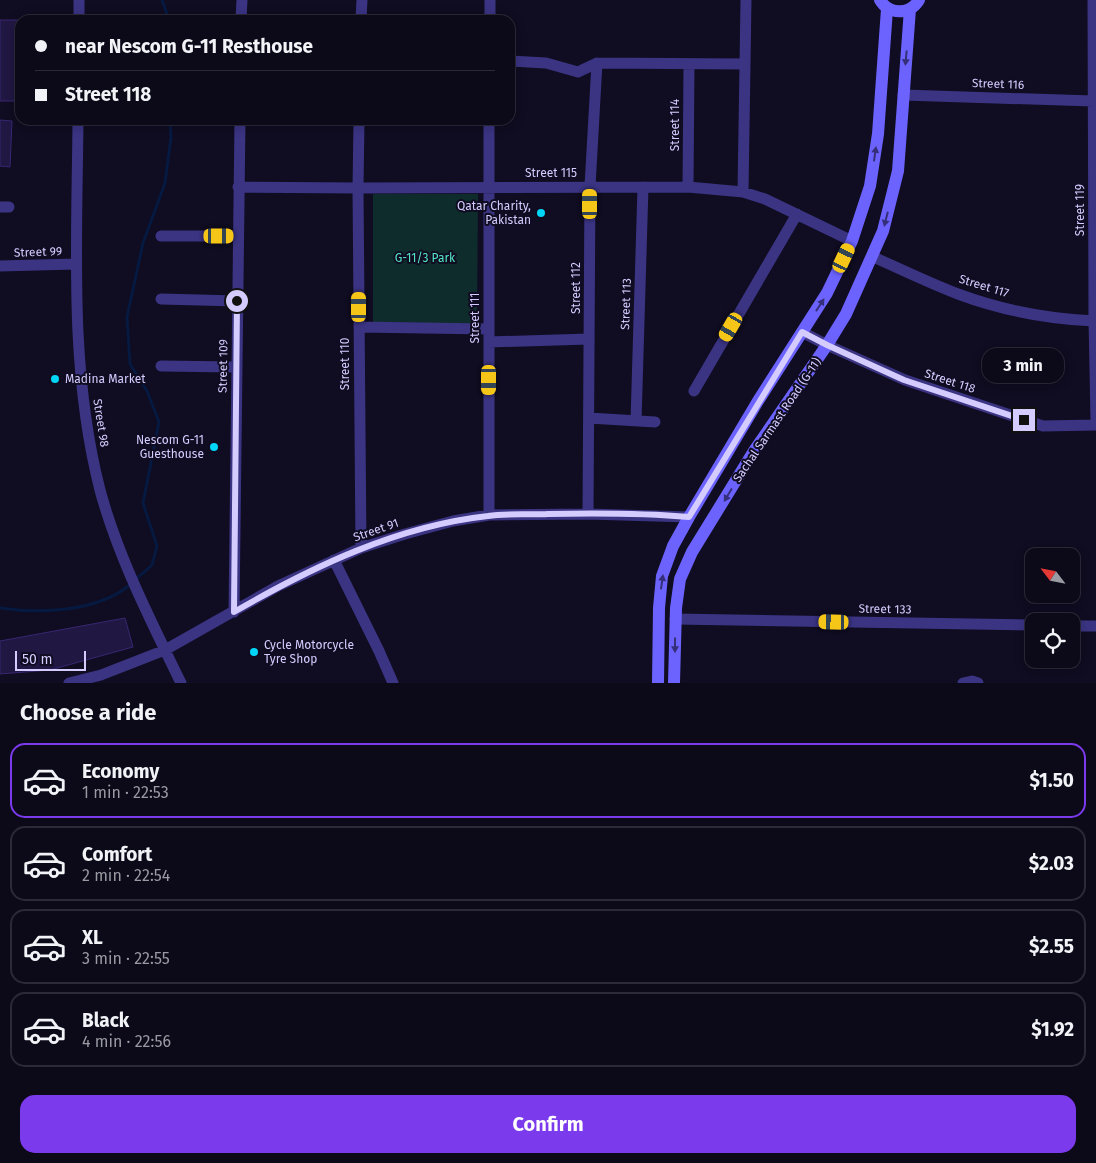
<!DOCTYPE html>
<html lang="en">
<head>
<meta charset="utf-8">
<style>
	body { margin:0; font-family:"Fira Sans",sans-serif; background:#151222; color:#f1f3f6; height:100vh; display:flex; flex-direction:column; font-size:19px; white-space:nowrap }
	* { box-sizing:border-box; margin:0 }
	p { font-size:16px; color:#9a9aa2 }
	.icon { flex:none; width:28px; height:28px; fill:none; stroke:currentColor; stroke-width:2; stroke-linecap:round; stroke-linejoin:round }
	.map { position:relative; height:683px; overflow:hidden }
	.drawer { display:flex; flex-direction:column; background:#0c0919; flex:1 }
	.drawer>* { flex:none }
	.banner { position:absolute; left:15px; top:15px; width:500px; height:110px; border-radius:15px; box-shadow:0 2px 12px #0003,0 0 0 1px #2c2a38; display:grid; align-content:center; height:110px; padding:0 20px; background:#0c0919 }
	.needle { width:32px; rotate:302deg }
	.fabs { position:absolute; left:1025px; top:548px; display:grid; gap:10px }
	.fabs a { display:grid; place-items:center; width:55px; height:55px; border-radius:10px; background:#0c0919; box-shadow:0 2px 12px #0003,0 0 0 1px #2c2a38; font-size:25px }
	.scale { position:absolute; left:15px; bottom:12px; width:71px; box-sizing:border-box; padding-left:5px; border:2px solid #d4ccff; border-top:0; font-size:14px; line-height:18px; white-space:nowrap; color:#d4ccff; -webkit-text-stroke:4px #100c21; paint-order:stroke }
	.end { position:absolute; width:22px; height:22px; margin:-11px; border:6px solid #d4ccff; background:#111; box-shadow:0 0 0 2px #111 }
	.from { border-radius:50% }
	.bubble { position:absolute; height:35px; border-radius:15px; background:#0c0919; box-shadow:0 2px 12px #0003,0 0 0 1px #2c2a38; font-size:16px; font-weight:700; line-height:35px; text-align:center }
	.car { position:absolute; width:15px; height:30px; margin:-15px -8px; border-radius:6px; box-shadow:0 0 4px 1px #0007; background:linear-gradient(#f5c518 24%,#345 0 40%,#f5c518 0 76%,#345 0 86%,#f5c518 0) }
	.banner b { display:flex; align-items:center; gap:18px; height:48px; font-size:19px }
	.banner b+b { border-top:1px solid #2c2a38 }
	.banner i { width:12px; height:12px; background:#f1f3f6 }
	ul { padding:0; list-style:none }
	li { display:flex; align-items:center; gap:15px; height:75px; margin:0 10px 8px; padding:0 10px; border:2px solid #2c2a38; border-radius:15px }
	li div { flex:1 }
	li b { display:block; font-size:19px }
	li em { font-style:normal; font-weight:700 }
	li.current { border-color:#7c3aed }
	li>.icon { width:45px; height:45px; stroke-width:1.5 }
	h2 { padding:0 20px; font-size:22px; line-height:60px }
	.button { display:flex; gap:10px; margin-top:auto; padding:10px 20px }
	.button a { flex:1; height:58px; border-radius:15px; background:#7c3aed; color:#fff; font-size:20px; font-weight:700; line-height:58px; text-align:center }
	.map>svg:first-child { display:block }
</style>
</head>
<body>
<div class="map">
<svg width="1096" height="683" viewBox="0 0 1096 683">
	<rect width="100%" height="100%" fill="#100c21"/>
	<!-- green -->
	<path fill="#0f2c2c" d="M373,194H478L477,324L373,322Z"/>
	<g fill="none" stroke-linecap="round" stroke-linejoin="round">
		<!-- stream -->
		<path stroke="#061940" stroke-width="3" d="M162,0L169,20
			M135,580L152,565L157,546L143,503L159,422L147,391L130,364L127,317L143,243L165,183L171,137L170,120
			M0,608C41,614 98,612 131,584"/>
	</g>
	<!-- building -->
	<path fill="#211743" stroke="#382771" d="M0,20H20V101H0Z
		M0,120L12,121L10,167L0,166Z
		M125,618L133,647L50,670L0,674V641Z"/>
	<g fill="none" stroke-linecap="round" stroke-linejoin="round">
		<!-- street -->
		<path stroke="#3a3483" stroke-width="11" d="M1093,0L1094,321L1096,420
			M79,20V0
			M241,20L242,0
			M361,20L362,0
			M490,20V0
			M510,61L546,63L578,72L597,63L745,64
			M903,95L1093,101
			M78,120C77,243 69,370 100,490C118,557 151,621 181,683
			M359,120L358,188L361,548
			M238,187L358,188L688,187L743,192L765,199L852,241
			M688,187L689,64
			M743,192L746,0
			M0,207H9
			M161,236H238
			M873,257C901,269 929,283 958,294C1001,310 1048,319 1094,321
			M0,266L76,264
			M161,299L237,301
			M359,327L489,329
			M802,332L827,345L905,380L1043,426L1096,425
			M489,342L589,339
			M161,366L236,367
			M694,391L797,214
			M589,418L655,422
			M636,421L643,187
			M588,514L590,186L597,63
			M489,515V120
			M334,560L379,651L393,683
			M234,612L240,120
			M675,619L1034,625
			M1071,626H1096
			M69,683L101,675L165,650L278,586L361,548L405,534L453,521L489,515L588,514L689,517
			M963,683L972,681L978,683"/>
		<!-- secondary -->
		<path stroke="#6c63ff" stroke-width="12" d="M880,0C889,15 910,15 919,0
			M658,683L659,608L662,576L673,546L689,517L758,401L827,293L852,241L870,186L878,134L887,9
			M674,683L676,608L680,579L692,552L754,451L827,345L846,314L883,231L898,171L910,9"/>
	</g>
	<!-- one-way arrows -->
	<defs><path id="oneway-solid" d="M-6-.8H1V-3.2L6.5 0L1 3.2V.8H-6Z" transform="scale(1.25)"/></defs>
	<g fill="#352f7a">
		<use href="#oneway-solid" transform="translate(906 58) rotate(95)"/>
		<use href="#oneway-solid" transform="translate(875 154) rotate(-82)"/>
		<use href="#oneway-solid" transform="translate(886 219) rotate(104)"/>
		<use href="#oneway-solid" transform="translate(820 305) rotate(-57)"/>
		<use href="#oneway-solid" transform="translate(728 495) rotate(121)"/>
		<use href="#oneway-solid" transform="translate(662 582) rotate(-82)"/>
		<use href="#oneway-solid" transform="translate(675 645) rotate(90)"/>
	</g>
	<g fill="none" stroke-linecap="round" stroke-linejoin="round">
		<!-- route -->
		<path stroke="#d4ccff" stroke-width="6" d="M237,301L234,612C312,567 397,526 488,516C507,513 528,515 548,514C595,513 642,513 689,517L802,332L827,345L904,380L1024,420"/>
	</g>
	<!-- markers -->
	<g fill="#00d6f7" stroke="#100c21" stroke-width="2">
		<circle cx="541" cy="213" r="5"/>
		<circle cx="55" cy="379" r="5"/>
		<circle cx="214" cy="447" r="5"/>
		<circle cx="254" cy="652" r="5"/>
	</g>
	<g text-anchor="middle" stroke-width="4" stroke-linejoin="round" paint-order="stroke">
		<!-- street labels -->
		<g font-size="12" fill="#d4ccff" stroke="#100c21">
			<text transform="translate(998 84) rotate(2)" y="4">Street 116</text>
			<text transform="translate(675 125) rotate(-90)" y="4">Street 114</text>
			<text x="551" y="177">Street 115</text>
			<text transform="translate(1080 210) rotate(-90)" y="4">Street 119</text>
			<text transform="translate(38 252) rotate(-2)" y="4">Street 99</text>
			<text transform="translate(984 286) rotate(17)" y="4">Street 117</text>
			<text transform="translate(576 288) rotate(-90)" y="4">Street 112</text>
			<text transform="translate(626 304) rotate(-88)" y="4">Street 113</text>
			<text transform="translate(475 318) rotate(-90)" y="4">Street 111</text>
			<text transform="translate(345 364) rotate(-90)" y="4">Street 110</text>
			<text transform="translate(223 366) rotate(-89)" y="4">Street 109</text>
			<text transform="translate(950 381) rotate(18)" y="4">Street 118</text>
			<text transform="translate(777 420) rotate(-56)" y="4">Sachal Sarmast Road (G-11)</text>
			<text transform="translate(101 423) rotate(81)" y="4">Street 98</text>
			<text transform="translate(376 530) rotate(-19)" y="4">Street 91</text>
			<text transform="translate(885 609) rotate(1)" y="4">Street 133</text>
		</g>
		<!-- poi labels -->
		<g font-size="12" fill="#d4ccff" stroke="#100c21" text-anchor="end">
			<text x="531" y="210">Qatar Charity,<tspan x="531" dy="14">Pakistan</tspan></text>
			<text x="65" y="383" text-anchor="start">Madina Market</text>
			<text x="204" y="444">Nescom G-11<tspan x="204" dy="14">Guesthouse</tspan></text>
			<text x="264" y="649" text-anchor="start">Cycle Motorcycle<tspan x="264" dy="14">Tyre Shop</tspan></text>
		</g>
		<!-- park labels -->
		<g font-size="12" fill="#52e5c6" stroke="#100c21">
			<text x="425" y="262">G-11/3 Park</text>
		</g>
	</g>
</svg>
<div class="fabs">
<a><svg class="needle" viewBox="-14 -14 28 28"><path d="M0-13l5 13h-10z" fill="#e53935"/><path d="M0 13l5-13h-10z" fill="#9a9aa2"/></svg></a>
<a><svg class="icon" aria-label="locate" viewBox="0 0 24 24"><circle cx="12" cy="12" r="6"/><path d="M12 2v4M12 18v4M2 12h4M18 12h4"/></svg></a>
</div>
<div class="scale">50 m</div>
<i class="end from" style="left:237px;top:301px"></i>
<i class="end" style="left:1024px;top:420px"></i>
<div class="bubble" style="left:982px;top:348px;width:82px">3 min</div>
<i class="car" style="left:590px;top:204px;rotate:0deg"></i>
<i class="car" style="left:219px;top:236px;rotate:90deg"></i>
<i class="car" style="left:844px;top:258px;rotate:25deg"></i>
<i class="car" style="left:359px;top:307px;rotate:0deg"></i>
<i class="car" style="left:731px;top:327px;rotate:210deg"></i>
<i class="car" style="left:489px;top:380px;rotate:180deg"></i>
<i class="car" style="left:834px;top:622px;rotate:271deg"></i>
<div class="banner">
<b><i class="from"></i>near Nescom G-11 Resthouse</b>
<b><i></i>Street 118</b>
</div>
</div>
<section class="drawer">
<h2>Choose a ride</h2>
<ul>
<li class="current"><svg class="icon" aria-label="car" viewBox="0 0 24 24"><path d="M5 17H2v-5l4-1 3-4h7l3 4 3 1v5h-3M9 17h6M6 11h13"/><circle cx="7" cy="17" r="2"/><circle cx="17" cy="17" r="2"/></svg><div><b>Economy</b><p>1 min · 22:53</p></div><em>$1.50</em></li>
<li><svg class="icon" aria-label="car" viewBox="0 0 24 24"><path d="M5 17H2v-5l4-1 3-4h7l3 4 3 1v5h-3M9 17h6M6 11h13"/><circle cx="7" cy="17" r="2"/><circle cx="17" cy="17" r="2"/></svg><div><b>Comfort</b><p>2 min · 22:54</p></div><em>$2.03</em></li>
<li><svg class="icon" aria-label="car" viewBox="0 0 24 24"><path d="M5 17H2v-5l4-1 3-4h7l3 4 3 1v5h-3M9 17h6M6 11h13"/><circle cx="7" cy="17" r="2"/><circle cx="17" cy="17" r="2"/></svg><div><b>XL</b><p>3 min · 22:55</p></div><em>$2.55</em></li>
<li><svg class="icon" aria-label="car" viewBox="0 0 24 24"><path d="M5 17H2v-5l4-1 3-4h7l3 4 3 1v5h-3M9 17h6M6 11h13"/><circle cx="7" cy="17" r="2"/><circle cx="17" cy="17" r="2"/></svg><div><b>Black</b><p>4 min · 22:56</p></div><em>$1.92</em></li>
</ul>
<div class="button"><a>Confirm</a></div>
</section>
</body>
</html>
